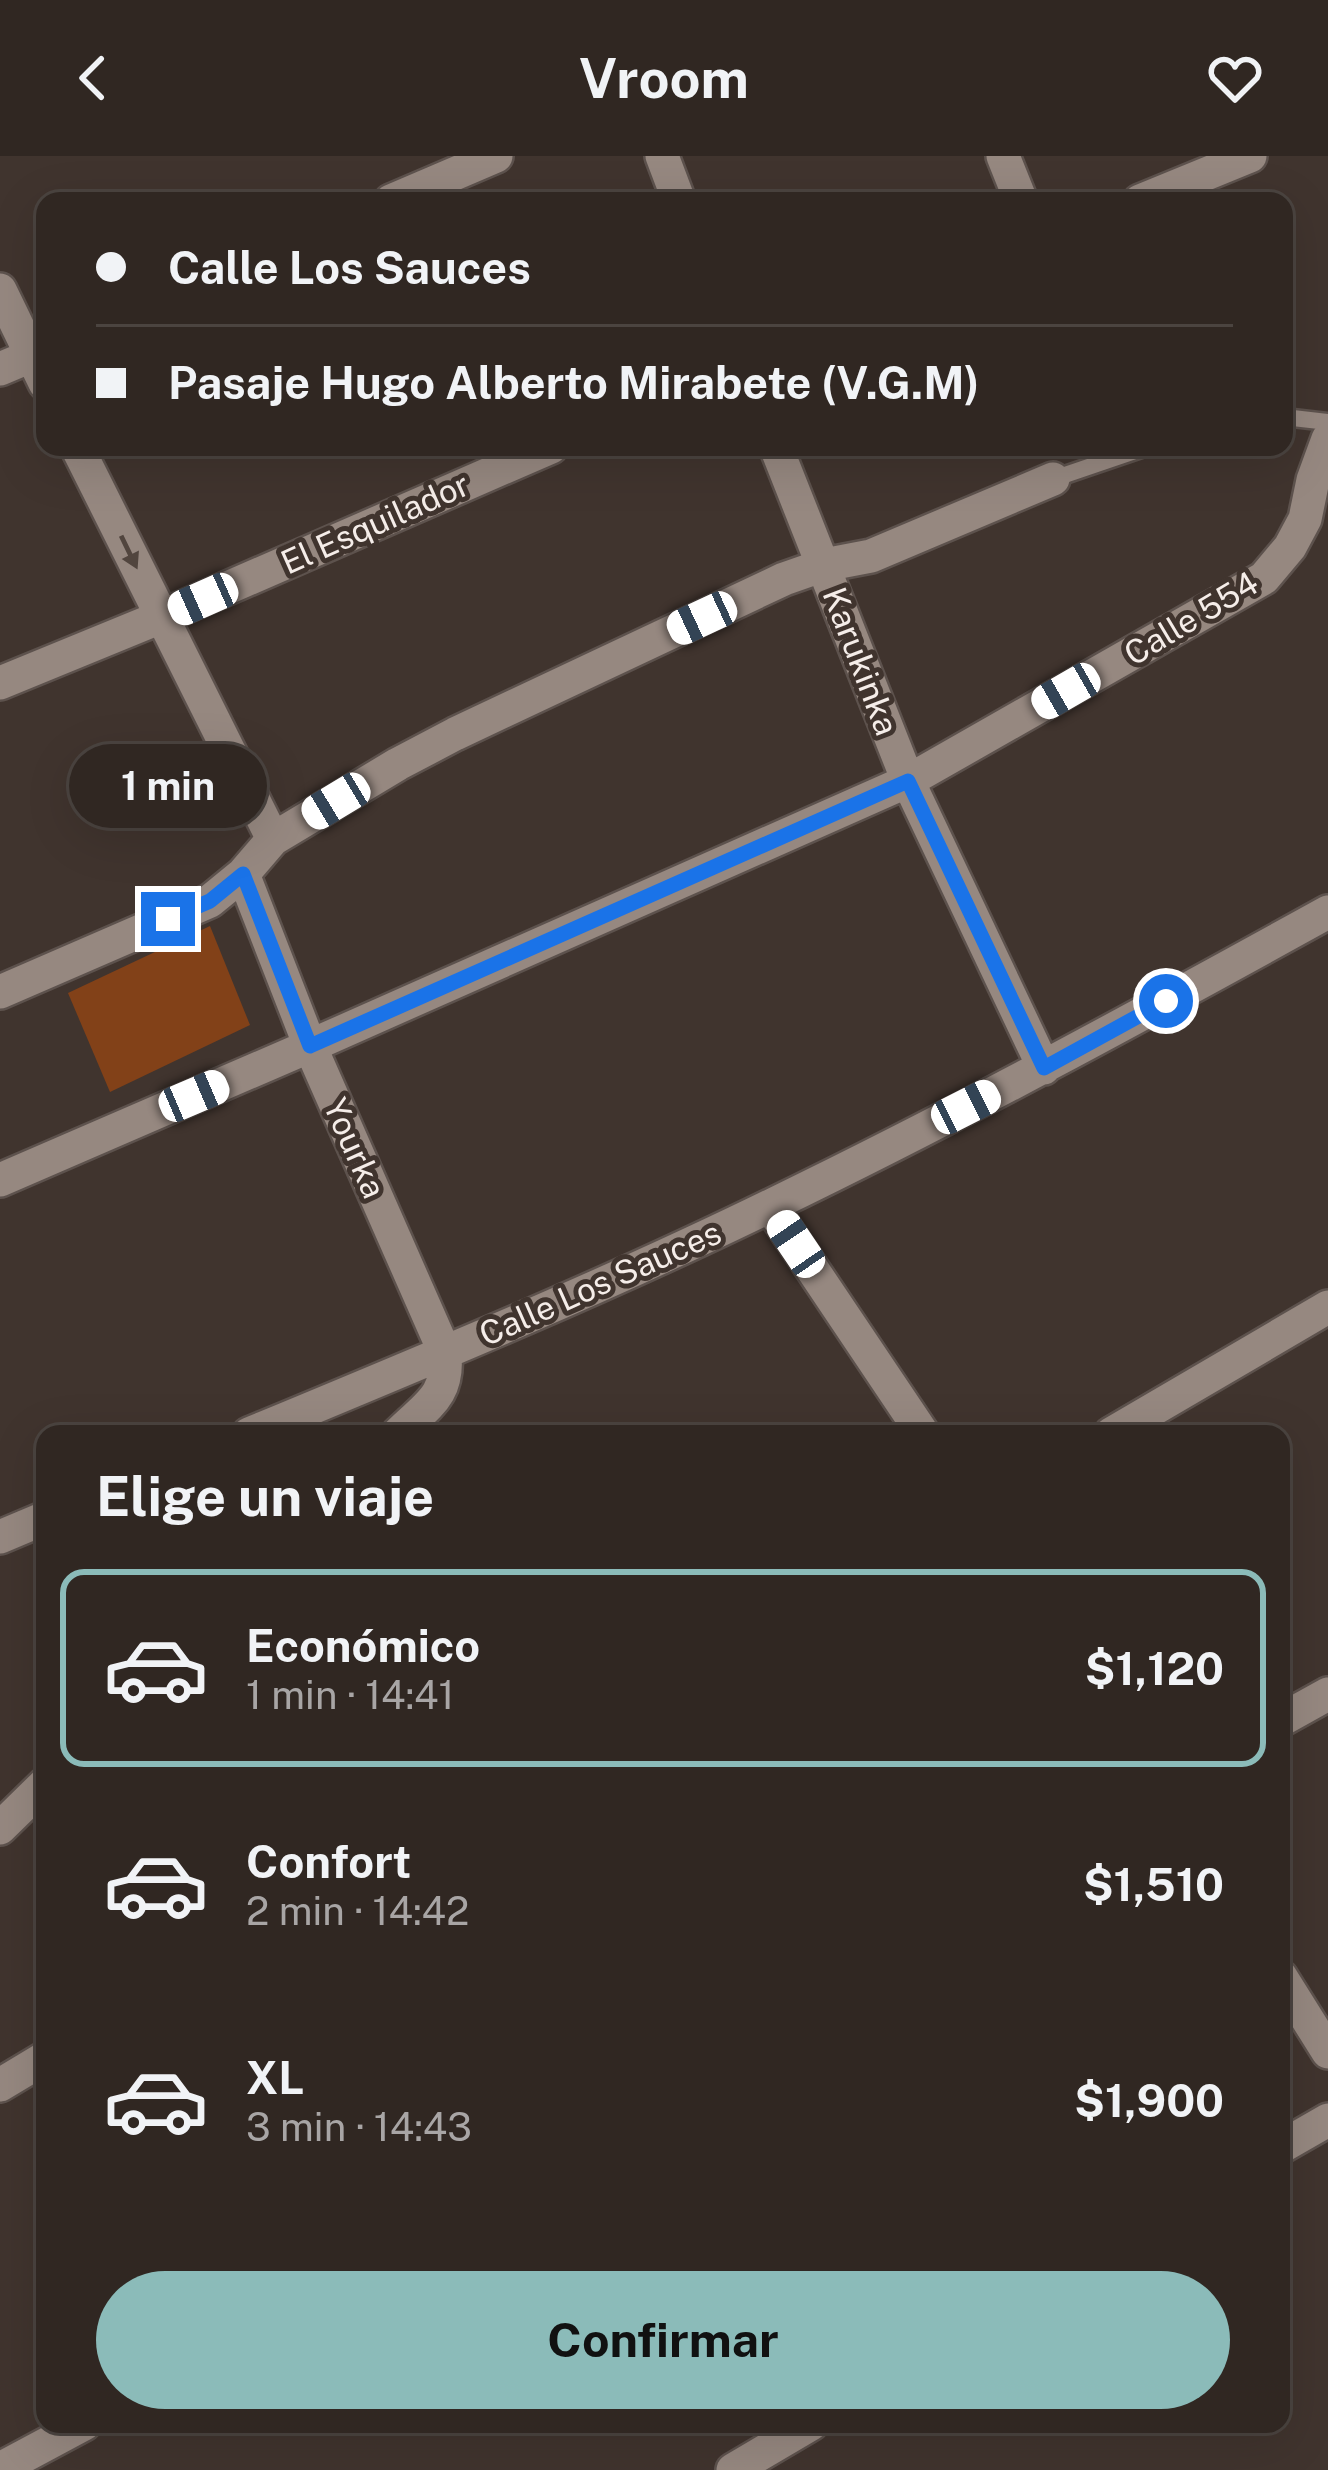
<!DOCTYPE html>
<html lang="es">
<head>
<meta charset="utf-8">
<style>
	body { margin:0; font-family:"Public Sans",sans-serif; background:#3c332f; color:#f1f3f6; height:100vh; display:flex; flex-direction:column; font-size:45px; white-space:nowrap }
	* { box-sizing:border-box; margin:0 }
	p { font-size:39px; color:#a8a5a5 }
	.icon { flex:none; width:66px; height:66px; fill:none; stroke:currentColor; stroke-width:2; stroke-linecap:round; stroke-linejoin:round }
	.map { position:relative; flex:1; overflow:hidden }
	.side { position:absolute; left:36px; top:1269px; width:1254px; height:1008px; display:flex; flex-direction:column; background:#302722; border-radius:24px; box-shadow:0 12px 48px #0002,0 0 0 3px #4b4440 }
	.side>* { flex:none }
	.hud { position:absolute; left:36px; top:36px; width:1257px; height:264px; border-radius:24px; box-shadow:0 12px 48px #0002,0 0 0 3px #4b4440; display:grid; align-content:center; height:264px; padding:0 60px; background:#302722 }
	.end { position:absolute; width:54px; height:54px; margin:-27px; border:15px solid #1a73e8; background:#fff; box-shadow:0 0 0 6px #fff }
	.from { border-radius:50% }
	.bubble { position:absolute; height:84px; border-radius:42px; background:#302722; box-shadow:0 12px 48px #0002,0 0 0 3px #4b4440; font-size:39px; font-weight:700; line-height:84px; text-align:center }
	.car { position:absolute; width:36px; height:72px; margin:-36px -18px; border-radius:15px; box-shadow:0 0 9px 3px #0007; background:linear-gradient(#fff 24%,#345 0 40%,#fff 0 76%,#345 0 86%,#fff 0) }
	.hud b { display:flex; align-items:center; gap:42px; height:114px; font-size:45px }
	.hud b+b { border-top:3px solid #4b4440 }
	.hud i { width:30px; height:30px; background:#f1f3f6 }
	ul { padding:0; list-style:none }
	li { display:flex; align-items:center; gap:36px; height:198px; margin:0 24px 18px; padding:0 36px; border:6px solid transparent; border-radius:24px }
	li div { flex:1 }
	li b { display:block; font-size:45px }
	li em { font-style:normal; font-weight:700 }
	li.selected { border-color:#8bbbb9 }
	li>.icon { width:108px; height:108px; stroke-width:1.5 }
	h2 { padding:0 60px; font-size:54px; line-height:144px }
	.button { display:flex; gap:24px; margin-top:auto; padding:24px 60px }
	.button a { flex:1; height:138px; border-radius:72px; background:#8bbbb9; color:#111; font-size:48px; font-weight:700; line-height:138px; text-align:center }
	header { display:flex; justify-content:space-between; align-items:center; height:156px; padding:0 60px; background:#302722; font-size:54px; font-weight:700 }
	.map>svg:first-child { display:block }
</style>
</head>
<body>
<header><svg class="icon" aria-label="back" viewBox="0 0 24 24"><path d="M15 5l-7 7 7 7"/></svg>Vroom<svg class="icon" aria-label="heart" viewBox="0 0 24 24"><path d="M12 20l-8-8c-3-5 5-10 8-4 3-6 11-1 8 4z"/></svg></header>
<div class="map">
<svg width="1328" height="2314" viewBox="0 0 1328 2314">
	<rect width="100%" height="100%" fill="#40342e"/>
	<!-- green -->
	<path fill="#824118" d="M210,770L250,869L110,936L68,837Z"/>
	<g fill="none" stroke-linecap="round" stroke-linejoin="round">
		<!-- lane casing -->
		<g stroke="#5d524d" stroke-width="21">
			<path id="lane" d="M1284,261L1328,266
				M1053,323L1147,291"/>
		</g>
		<!-- street casing -->
		<g stroke="#5d524d" stroke-width="38">
			<path id="street" d="M662,0L679,45
				M1003,0L1021,45
				M391,45L496,0
				M1140,45L1250,0
				M0,134L45,227
				M0,213L45,194
				M77,291L273,683
				M776,291L908,625L1044,912
				M0,527L161,461L551,291
				M243,718L310,890L445,1197C449,1241 427,1249 398,1278
				M0,836L210,745L243,718L273,683L398,608L455,578L784,423L824,409L871,400L1053,323
				M0,1024L310,890L908,625L1264,422L1290,391L1305,363L1313,324L1328,283
				M770,1050L923,1278
				M249,1278C425,1205 602,1132 774,1048C962,957 1145,857 1328,756
				M1111,1278L1328,1151
				M0,1381L45,1362
				M1281,1564L1328,1538
				M0,1672L45,1628
				M1281,1821L1328,1896
				M0,1929L45,1902
				M1281,1991L1328,1964
				M0,2313L84,2268
				M733,2314L811,2268"/>
		</g>
		<!-- lane -->
		<use href="#lane" stroke="#968880" stroke-width="16"/>
		<!-- street -->
		<use href="#street" stroke="#968880" stroke-width="33"/>
	</g>
	<!-- one-way arrows -->
	<defs><path id="oneway-solid" d="M-6-.8H1V-3.2L6.5 0L1 3.2V.8H-6Z" transform="scale(3)"/></defs>
	<use fill="#51453e" href="#oneway-solid" transform="translate(129 396) rotate(64)"/>
	<g fill="none" stroke-linecap="round" stroke-linejoin="round">
		<!-- route -->
		<path stroke="#1a73e8" stroke-width="15" d="M168,763L210,745L243,718L310,890L908,625L1044,912L1166,845"/>
	</g>
	<g text-anchor="middle" stroke-width="10" stroke-linejoin="round" paint-order="stroke">
		<!-- street labels -->
		<g font-size="33" fill="#f5ede9" stroke="#40342e">
			<text transform="translate(375 367) rotate(-24)" y="12">El Esquilador</text>
			<text transform="translate(1191 462) rotate(-31)" y="12">Calle 554</text>
			<text transform="translate(861 505) rotate(69)" y="12">Karukinka</text>
			<text transform="translate(355 992) rotate(66)" y="12">Yourka</text>
			<text transform="translate(600 1127) rotate(-24)" y="12">Calle Los Sauces</text>
		</g>
	</g>
</svg>
<i class="end from" style="left:1166px;top:845px"></i>
<i class="end" style="left:168px;top:763px"></i>
<div class="bubble" style="left:69px;top:588px;width:198px">1 min</div>
<i class="car" style="left:203px;top:443px;rotate:246deg"></i>
<i class="car" style="left:702px;top:462px;rotate:245deg"></i>
<i class="car" style="left:1066px;top:535px;rotate:240deg"></i>
<i class="car" style="left:336px;top:645px;rotate:239deg"></i>
<i class="car" style="left:194px;top:940px;rotate:67deg"></i>
<i class="car" style="left:966px;top:951px;rotate:63deg"></i>
<i class="car" style="left:796px;top:1088px;rotate:326deg"></i>
<div class="hud">
<b><i class="from"></i>Calle Los Sauces</b>
<b><i></i>Pasaje Hugo Alberto Mirabete (V.G.M)</b>
</div>
<section class="side">
<h2>Elige un viaje</h2>
<ul>
<li class="selected"><svg class="icon" aria-label="car" viewBox="0 0 24 24"><path d="M5 17H2v-5l4-1 3-4h7l3 4 3 1v5h-3M9 17h6M6 11h13"/><circle cx="7" cy="17" r="2"/><circle cx="17" cy="17" r="2"/></svg><div><b>Económico</b><p>1 min · 14:41</p></div><em>$1,120</em></li>
<li><svg class="icon" aria-label="car" viewBox="0 0 24 24"><path d="M5 17H2v-5l4-1 3-4h7l3 4 3 1v5h-3M9 17h6M6 11h13"/><circle cx="7" cy="17" r="2"/><circle cx="17" cy="17" r="2"/></svg><div><b>Confort</b><p>2 min · 14:42</p></div><em>$1,510</em></li>
<li><svg class="icon" aria-label="car" viewBox="0 0 24 24"><path d="M5 17H2v-5l4-1 3-4h7l3 4 3 1v5h-3M9 17h6M6 11h13"/><circle cx="7" cy="17" r="2"/><circle cx="17" cy="17" r="2"/></svg><div><b>XL</b><p>3 min · 14:43</p></div><em>$1,900</em></li>
</ul>
<div class="button"><a>Confirmar</a></div>
</section>
</div>
</body>
</html>
